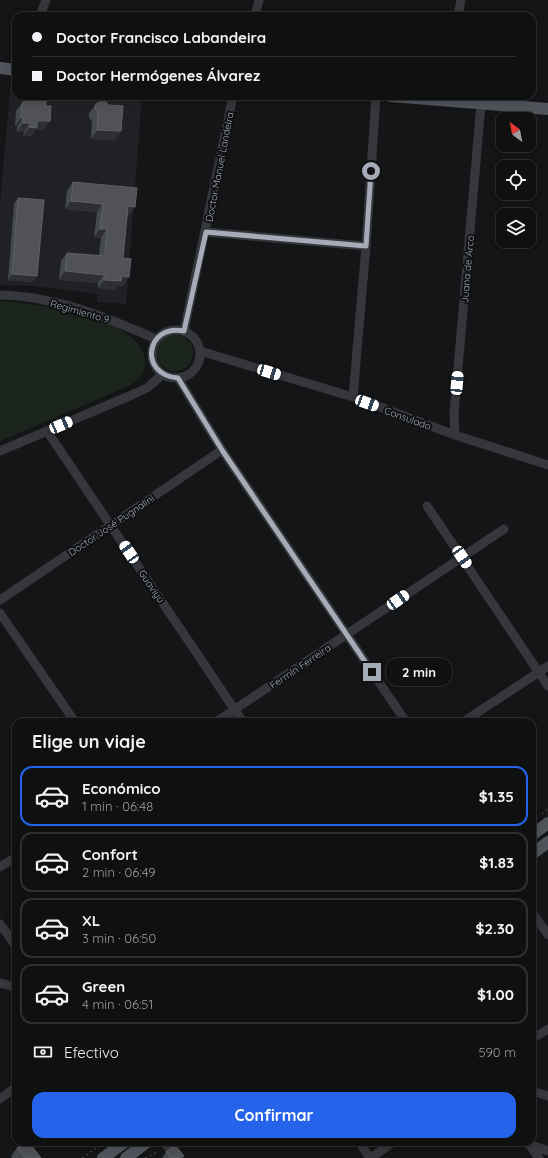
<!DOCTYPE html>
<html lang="es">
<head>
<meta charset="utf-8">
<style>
	body { margin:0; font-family:Quicksand,sans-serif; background:#1d1e1e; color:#f1f3f6; height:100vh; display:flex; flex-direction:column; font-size:15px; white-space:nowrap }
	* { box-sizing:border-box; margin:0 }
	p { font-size:13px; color:#9b9d9f }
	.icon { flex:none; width:22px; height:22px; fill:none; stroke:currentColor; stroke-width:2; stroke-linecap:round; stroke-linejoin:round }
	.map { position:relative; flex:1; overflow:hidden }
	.panel { position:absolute; left:12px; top:718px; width:524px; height:428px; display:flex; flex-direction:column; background:#0f1010; border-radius:12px; box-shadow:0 2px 10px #0003,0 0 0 1px #2f3030 }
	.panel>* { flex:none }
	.banner { position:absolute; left:12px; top:12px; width:524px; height:88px; border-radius:12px; box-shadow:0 2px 10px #0003,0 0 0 1px #2f3030; display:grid; align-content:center; height:88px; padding:0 20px; background:#0f1010 }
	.needle { width:26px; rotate:328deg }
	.buttons { position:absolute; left:496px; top:112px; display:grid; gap:8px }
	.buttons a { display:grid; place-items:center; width:40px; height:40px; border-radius:8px; background:#0f1010; box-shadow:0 2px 10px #0003,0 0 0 1px #2f3030; font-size:20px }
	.end { position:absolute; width:18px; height:18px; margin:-9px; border:5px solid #a6acb7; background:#111; box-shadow:0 0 0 2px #111 }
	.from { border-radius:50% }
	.bubble { position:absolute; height:28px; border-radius:12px; background:#0f1010; box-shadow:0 2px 10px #0003,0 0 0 1px #2f3030; font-size:13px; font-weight:700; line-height:28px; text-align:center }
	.car { position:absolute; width:12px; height:24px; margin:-12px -6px; border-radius:5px; box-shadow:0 0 3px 1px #0007; background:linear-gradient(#fff 24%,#345 0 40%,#fff 0 76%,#345 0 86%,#fff 0) }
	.banner b { display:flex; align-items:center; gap:14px; height:38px; font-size:15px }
	.banner b+b { border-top:1px solid #2f3030 }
	.banner i { width:10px; height:10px; background:#f1f3f6 }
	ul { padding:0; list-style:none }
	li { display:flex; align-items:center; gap:12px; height:60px; margin:0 8px 6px; padding:0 12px; border:2px solid #2f3030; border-radius:12px }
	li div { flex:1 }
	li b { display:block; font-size:15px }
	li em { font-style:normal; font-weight:700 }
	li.selected { border-color:#2563eb }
	li>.icon { width:36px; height:36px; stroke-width:1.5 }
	h2 { padding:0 20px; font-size:18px; line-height:48px }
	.pay { display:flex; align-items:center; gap:10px; height:44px; padding:0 20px; font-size:15px }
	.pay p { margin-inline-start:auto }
	.button { display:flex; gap:8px; margin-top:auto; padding:8px 20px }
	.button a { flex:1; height:46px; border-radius:12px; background:#2563eb; color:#fff; font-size:16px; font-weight:700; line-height:46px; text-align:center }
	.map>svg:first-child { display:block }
</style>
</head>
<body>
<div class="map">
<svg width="548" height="1158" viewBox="0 0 548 1158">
	<rect width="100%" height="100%" fill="#141516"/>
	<!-- built -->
	<path fill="#202124" d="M11,80H16V96H142L126,304L97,302V294L33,286L0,285V203Z"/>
	<!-- green -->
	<path fill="#1c251d" d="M0,301C34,303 140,317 145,359C148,374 137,382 124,388L0,441Z
		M157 353a18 18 0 1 1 36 0a18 18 0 1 1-36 0Z"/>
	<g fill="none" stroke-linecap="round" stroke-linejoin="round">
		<!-- path -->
		<path stroke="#3b3e43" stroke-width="1.5" stroke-dasharray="2 3" stroke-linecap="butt" d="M542,814L548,809
			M532,868L537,864
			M82,1158L104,1142
			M145,1158L159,1151"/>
		<!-- minor -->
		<path stroke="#35373c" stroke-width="9" d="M40,16L46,0
			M255,16L259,0
			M458,16L461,0
			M206,232L366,246
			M0,295C55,296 106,317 156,339
			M152 354a24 24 0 1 1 48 0a24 24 0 1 1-48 0Z
			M184,331L233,96
			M200,351L353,397L455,435L548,465
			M178,378L222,450L406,722
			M353,397L366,246L376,96
			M47,431L243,722
			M455,435L454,414L481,104
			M0,451L134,394L147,388L163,374
			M427,506L548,686
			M0,600L222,450
			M0,613L75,722
			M216,722L504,529
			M463,722L548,666
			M0,867L16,857
			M532,912L548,935
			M0,924L16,946
			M0,983L16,987
			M532,1039L548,1029
			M532,1091L548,1096
			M0,1099L16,1087
			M164,1142L176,1158
			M359,1142L370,1158
			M523,1142L548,1151
			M528,1143L539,1158
			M371,1158L393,1142"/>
		<!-- major -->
		<path stroke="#51545b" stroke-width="12" d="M0,68L16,70
			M391,96L548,109
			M532,835L548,823
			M532,854L548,842
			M103,1158L125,1142
			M126,1158L147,1142"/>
	</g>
	<!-- wall -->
	<path fill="#45484c" d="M24,100L44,130L36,129L31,136H23L24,132H17V127L15,126L16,111Z
		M96,104L121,131L115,140L91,139L92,121L89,118V113Z
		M73,182L135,207L129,215H127L123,258V286L118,285L115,290L98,288V283L59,280L61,261L67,253L99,256L101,238L94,237L97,212L65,209L67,191Z
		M18,198L33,282L8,280L14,204Z
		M17,1148L41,1158H12L11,1156Z
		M166,1152L182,1158H162Z"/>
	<!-- shaded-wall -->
	<path fill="#2d2f32" d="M21,118H23L17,127L15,126Z
		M37,121H50L44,130L36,129L31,136H23L29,127Z
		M23,123H30L24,132H17Z
		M97,130L121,131L115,140L91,139Z
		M71,201L103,204L97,212L65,209Z
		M128,206L135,207L129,215L122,214Z
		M100,229H107L101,238L94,237Z
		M65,271L104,275L98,283L59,280Z
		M12,274L37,276L33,282L8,280Z
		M122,276L129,277L123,286L118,285L115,290L98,288L104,280Z"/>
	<!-- building -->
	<path fill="#505258" stroke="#5d6066" d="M24,100L46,101V106H51L50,121H37V128L29,127L30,123H23V118H21L22,103H24Z
		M99,102H106L109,105L123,106L121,131L97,130L98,112L95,109L96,104Z
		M73,182L137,188L135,207L128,206L123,258L131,259L129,277L122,276L121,281L104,280V275L65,271L67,253L105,256L107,229H100L103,204L71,201Z
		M18,198L44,200L37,276L12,274Z
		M25,1142H29L41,1158H25L17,1148Z
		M175,1145L184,1156L181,1158H170L166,1152Z"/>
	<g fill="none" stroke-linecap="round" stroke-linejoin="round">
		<!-- route -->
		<path stroke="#a6acb7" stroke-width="5" d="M371,171L366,246L206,232L184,331C146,323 138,375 178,378L222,450L372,672"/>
	</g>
	<g text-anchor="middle" stroke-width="4" stroke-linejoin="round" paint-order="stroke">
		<!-- street labels -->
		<g font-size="10" fill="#a6acb7" stroke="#0f1011">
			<text transform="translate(219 167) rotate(-79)" y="4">Doctor Manuel Landeira</text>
			<text transform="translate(467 269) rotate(-85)" y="4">Juana de Arco</text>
			<text transform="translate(80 311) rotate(16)" y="4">Regimiento 9</text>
			<text transform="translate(408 418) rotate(20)" y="4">Consulado</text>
			<text transform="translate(111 525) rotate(-34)" y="4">Doctor José Pugnalini</text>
			<text transform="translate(152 586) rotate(56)" y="4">Guaviyú</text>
			<text transform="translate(300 666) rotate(-34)" y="4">Fermín Ferreira</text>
		</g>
	</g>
</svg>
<div class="buttons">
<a><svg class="needle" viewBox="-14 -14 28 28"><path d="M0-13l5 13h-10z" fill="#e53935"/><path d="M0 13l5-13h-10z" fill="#9b9d9f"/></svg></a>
<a><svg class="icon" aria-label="locate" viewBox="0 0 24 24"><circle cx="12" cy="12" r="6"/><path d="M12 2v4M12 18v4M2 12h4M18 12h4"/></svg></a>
<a><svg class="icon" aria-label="layers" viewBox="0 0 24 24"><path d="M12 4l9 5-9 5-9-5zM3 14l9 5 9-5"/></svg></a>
</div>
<i class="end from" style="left:371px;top:171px"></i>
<i class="end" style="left:372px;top:672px"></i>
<div class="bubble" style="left:386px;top:658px;width:66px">2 min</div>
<i class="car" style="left:269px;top:372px;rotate:107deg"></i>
<i class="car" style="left:457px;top:383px;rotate:5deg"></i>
<i class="car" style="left:367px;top:403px;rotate:110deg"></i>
<i class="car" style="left:61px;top:425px;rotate:67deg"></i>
<i class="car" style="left:129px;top:552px;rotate:326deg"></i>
<i class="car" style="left:462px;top:557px;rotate:146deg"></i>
<i class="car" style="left:398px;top:600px;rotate:56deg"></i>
<div class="banner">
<b><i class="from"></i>Doctor Francisco Labandeira</b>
<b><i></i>Doctor Hermógenes Álvarez</b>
</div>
<section class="panel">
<h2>Elige un viaje</h2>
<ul>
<li class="selected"><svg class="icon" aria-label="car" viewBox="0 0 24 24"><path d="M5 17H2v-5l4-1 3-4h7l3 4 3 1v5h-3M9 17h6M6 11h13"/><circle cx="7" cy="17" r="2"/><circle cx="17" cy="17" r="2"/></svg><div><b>Económico</b><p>1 min · 06:48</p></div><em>$1.35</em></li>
<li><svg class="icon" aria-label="car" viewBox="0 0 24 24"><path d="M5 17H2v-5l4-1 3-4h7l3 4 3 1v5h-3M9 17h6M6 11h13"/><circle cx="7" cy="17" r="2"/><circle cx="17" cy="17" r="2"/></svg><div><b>Confort</b><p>2 min · 06:49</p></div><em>$1.83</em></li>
<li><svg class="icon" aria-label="car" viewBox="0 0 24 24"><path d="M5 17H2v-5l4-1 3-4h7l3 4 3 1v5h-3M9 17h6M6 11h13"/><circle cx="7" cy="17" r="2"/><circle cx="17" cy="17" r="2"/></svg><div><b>XL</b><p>3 min · 06:50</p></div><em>$2.30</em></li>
<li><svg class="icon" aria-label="car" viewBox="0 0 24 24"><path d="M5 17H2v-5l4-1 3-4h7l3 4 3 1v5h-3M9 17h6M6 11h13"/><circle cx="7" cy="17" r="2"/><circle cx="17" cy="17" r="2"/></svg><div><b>Green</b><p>4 min · 06:51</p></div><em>$1.00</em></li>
</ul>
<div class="pay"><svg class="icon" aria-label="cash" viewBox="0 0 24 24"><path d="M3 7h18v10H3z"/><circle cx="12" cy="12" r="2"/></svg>Efectivo<p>590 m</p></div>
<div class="button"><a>Confirmar</a></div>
</section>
</div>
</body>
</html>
